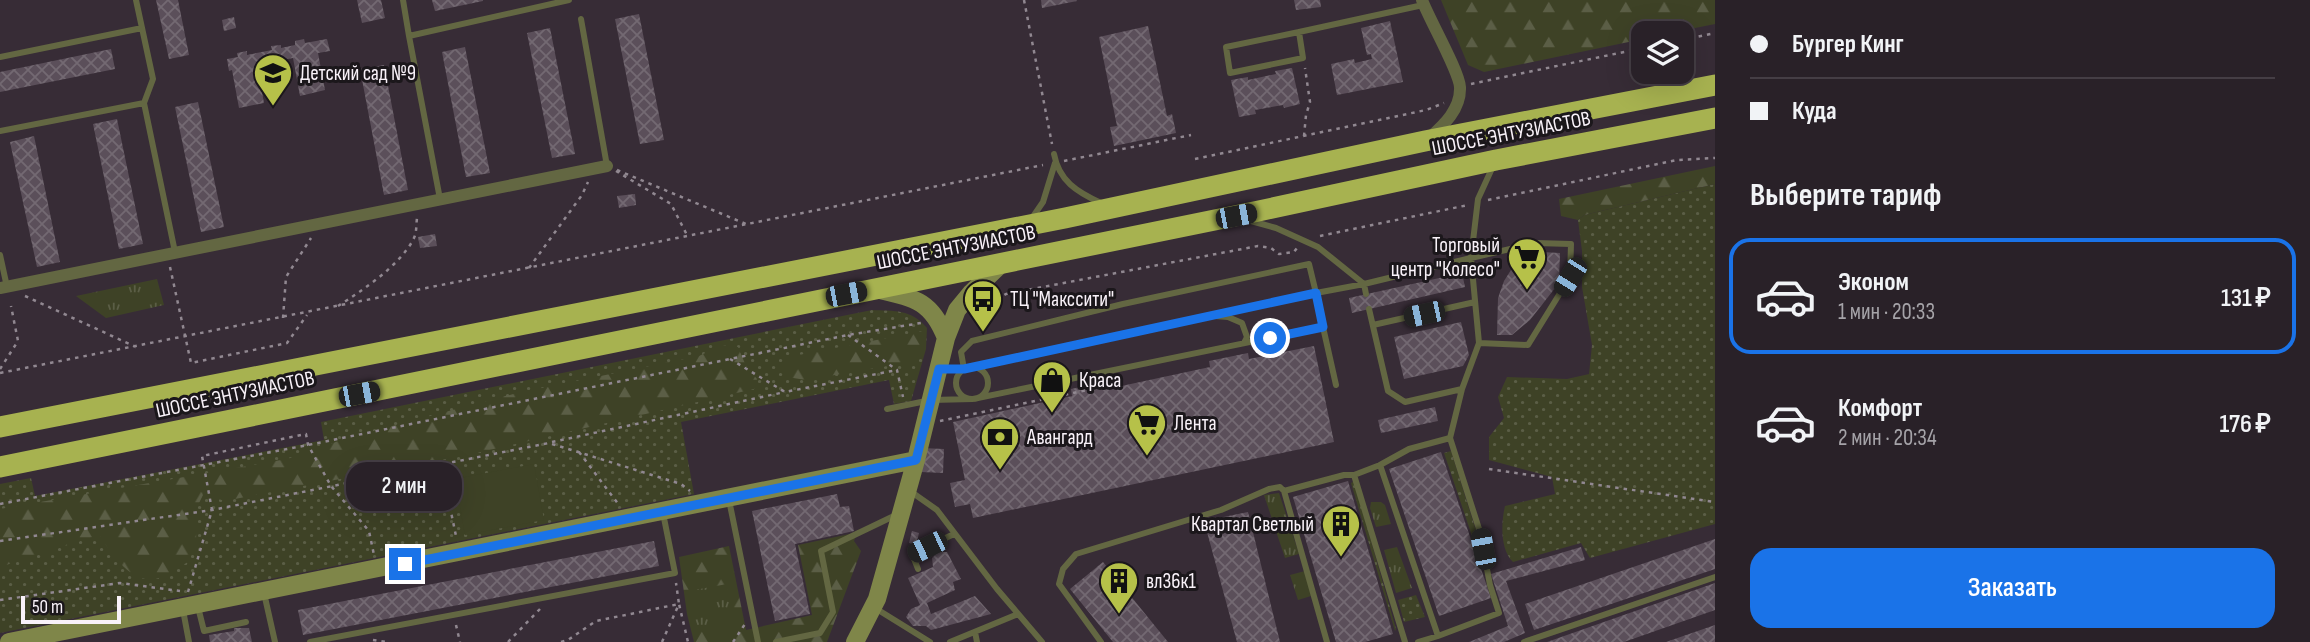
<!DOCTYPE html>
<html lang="ru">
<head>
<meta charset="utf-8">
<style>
	body { margin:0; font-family:"Sofia Sans Condensed",sans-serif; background:#352e34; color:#f1f3f6; height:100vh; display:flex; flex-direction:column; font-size:26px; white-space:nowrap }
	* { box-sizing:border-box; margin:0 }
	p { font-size:23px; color:#a5a3a8 }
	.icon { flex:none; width:38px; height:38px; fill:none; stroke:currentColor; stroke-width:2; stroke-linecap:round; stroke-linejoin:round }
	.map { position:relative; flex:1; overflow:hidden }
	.sheet { display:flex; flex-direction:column; background:#292128; width:595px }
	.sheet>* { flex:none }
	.banner { display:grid; align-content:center; height:154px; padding:0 35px; background:#292128 }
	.tools { position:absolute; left:1631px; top:21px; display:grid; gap:14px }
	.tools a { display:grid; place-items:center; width:63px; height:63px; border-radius:14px; background:#292128; box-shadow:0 7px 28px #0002,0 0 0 2px #453e45; font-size:35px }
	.scale { position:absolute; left:21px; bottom:18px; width:100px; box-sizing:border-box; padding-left:7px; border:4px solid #f9f2f9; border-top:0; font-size:19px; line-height:24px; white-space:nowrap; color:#f9f2f9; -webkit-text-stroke:5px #1b171b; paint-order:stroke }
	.end { position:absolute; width:32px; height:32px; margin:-16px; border:9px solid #1a73e8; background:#fff; box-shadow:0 0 0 4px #fff }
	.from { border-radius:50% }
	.bubble { position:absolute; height:49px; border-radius:21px; background:#292128; box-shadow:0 7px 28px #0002,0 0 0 2px #453e45; font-size:23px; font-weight:600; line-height:49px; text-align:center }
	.car { position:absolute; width:21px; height:42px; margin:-21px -10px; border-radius:9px; box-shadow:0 0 5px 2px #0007; background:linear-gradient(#222 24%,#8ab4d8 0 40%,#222 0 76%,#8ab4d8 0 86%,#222 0) }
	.banner b { display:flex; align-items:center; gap:24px; height:66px; font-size:26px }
	.banner b+b { border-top:2px solid #453e45 }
	.banner i { width:18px; height:18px; background:#f1f3f6 }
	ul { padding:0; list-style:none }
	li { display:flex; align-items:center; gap:21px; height:116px; margin:0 14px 10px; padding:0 21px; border:4px solid transparent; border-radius:21px }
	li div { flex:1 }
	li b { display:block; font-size:26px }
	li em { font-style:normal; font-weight:600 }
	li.current { border-color:#1a73e8 }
	li>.icon { width:63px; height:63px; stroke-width:1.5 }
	h2 { padding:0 35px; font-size:32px; line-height:84px }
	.action { display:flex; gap:14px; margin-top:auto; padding:14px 35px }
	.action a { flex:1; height:80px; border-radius:21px; background:#1a73e8; color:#fff; font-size:28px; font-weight:600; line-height:80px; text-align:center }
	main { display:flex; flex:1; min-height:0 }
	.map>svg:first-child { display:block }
</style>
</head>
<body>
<main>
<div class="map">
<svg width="1715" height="642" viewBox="0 0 1715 642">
	<defs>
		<pattern id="grass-dots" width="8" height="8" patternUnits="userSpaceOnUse" patternTransform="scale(1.75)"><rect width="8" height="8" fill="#3e4226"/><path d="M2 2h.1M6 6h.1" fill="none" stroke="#5b5e46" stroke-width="1.8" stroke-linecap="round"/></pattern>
		<pattern id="forest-firs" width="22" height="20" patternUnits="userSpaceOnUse" patternTransform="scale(1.75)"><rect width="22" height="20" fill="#3e4226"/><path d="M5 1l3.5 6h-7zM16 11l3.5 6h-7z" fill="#5b5e46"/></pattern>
		<pattern id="park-tufts" width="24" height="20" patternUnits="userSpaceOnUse" patternTransform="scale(1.75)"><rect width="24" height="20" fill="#3e4226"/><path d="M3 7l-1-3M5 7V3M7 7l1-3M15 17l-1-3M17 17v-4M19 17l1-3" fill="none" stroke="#5b5e46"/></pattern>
		<pattern id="building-cross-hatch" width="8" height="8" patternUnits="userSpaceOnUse" patternTransform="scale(1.75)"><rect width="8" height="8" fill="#5b4f5a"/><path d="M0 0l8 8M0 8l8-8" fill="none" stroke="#736972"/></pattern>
	</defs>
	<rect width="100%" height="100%" fill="#372c36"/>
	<!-- grass -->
	<path fill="url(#grass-dots)" d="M1715,184V524L1590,558L1581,543L1513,562C1500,549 1501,523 1505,506L1555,494L1552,477L1489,460V437L1504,418L1498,397L1507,377L1567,379L1589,374L1592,345L1582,287V251L1578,220L1584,215Z
		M872,310C894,311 911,309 927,328L926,349L911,401L894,404L889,380L681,422L694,494L0,633V484L31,478L35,496L324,440L321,422Z
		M1451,451L1477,534L1472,536L1444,453Z
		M1354,481L1396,629L1395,631L1351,483Z
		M1416,595L1425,617L1404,622L1398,600Z"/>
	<!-- forest -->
	<path fill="url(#forest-firs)" d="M1441,0H1715V24L1670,33H1643V39L1484,72L1468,65Z
		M1715,166V184L1584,215L1578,220L1561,216L1559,199Z
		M923,331L924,348L916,361L806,380L787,377L780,372L783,364L799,355Z
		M722,345L738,347L746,366L757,379L754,389L472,454L224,501L204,493L197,507L196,541L188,562C178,567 164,579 153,579C129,582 111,552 99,535L0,567V509L287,459L347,438L517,393L699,356Z
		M858,530L854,541L861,551L827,642H694L687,614L679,557L729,546L746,630L812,615L798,545L854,533Z"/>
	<!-- park -->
	<path fill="url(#park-tufts)" d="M157,279L164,305L106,318L76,296Z
		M1279,493L1299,554L1285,558L1264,495Z
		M1371,502H1381L1385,505L1391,524L1376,527L1370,508Z
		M1397,547L1412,588L1396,593L1384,550Z
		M1305,571L1311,596L1298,600L1290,575Z
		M727,584L732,625L697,631L689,591Z"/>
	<!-- garden -->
	<path fill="#3e4226" d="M534,464L544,520L465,535L455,479Z"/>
	<!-- building -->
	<path fill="url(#building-cross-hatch)" d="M156,0H178L189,55L169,59Z
		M357,0H381L385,18L362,23Z
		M432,0H483V1L435,11Z
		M1041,0H1076L1077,1L1042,8Z
		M1294,0H1320L1321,7L1296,10Z
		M639,14L664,140L640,144L615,19Z
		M234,17L236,28L224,31L222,20Z
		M1390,21L1403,82L1337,95L1331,64L1354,59L1355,63L1372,59L1371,54L1367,55L1361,28Z
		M1148,26L1167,116L1172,114L1176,133L1114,146L1110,127L1117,126L1099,37Z
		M550,28L575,154L552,158L527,33Z
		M304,39L305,43L327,39L330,51L318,53L325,90L300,96L293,58L257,65L264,103L239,108L232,70L229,71L227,59L238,57L237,53L247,51V55L272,50L271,46L281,45V48L295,45V41Z
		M465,47L490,173L466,177L442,52Z
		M111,49L115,69L0,92V72Z
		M384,65L408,190L384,195L360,69Z
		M1292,68L1300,104L1284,108L1283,105L1255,110L1256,114L1239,117L1231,80L1248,77V80L1276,74L1275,71Z
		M198,102L224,227L201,232L175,107Z
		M117,119L143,244L119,249L93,124Z
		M34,136L60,262L37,267L10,142Z
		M635,194L636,205L619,208L617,196Z
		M435,234L437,246L420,248L418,237Z
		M1523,251L1560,253L1559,283L1530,320L1512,335H1497L1498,298L1504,281Z
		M1462,273L1465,287L1352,313L1349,298Z
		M1461,322L1469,355L1463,366L1404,379L1394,337Z
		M1314,346L1334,442L973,518L970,504L955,507L950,483L965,480L953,422L1072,396L1071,389L1110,381L1112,388L1210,367L1209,361L1248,353L1249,359Z
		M1435,407L1438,421L1381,433L1378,420Z
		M922,448L944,449L943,473L921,472Z
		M1441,452L1491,598L1439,616L1389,469Z
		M1348,481L1393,634L1365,642H1336L1293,497Z
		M837,494L840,507L849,506L854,531L795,544L810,614L775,621L752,511Z
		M1248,512L1280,642H1237L1204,521Z
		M912,531L919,533L916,545L909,543Z
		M1715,539V569L1534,630L1525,604Z
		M654,541L659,566L303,635L298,610Z
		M1581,547L1585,560L1506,581L1525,633L1504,642H1469L1508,626L1491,574Z
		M938,552H947L961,579L953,582L955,590L927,603L931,614L975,596L991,614L931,630L926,626H913L906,617L911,609L920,605L908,578L933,567L932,558Z
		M1103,562L1168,642H1113L1070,589Z
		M1715,583V610L1624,642H1547Z
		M1715,625V642H1666Z
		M234,628H249L252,642H210L209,635L234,631Z"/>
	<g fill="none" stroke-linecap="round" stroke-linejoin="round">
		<!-- path -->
		<path stroke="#918891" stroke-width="2.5" stroke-dasharray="3.5 5" stroke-linecap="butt" d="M1024,0L1052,144
			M1682,40L1715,33
			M1471,84L1643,48
			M1304,136L1306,115L1310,102L1305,68
			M1195,159L1426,110L1444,103
			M1064,161L1191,135
			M617,170L746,224
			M616,171L671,204L687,235
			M1488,200L1677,160L1715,158
			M1320,236L1468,205
			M170,267L191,363L287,343L307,315
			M529,268L582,195L588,182
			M25,296L136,347
			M338,306C363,290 399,266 413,240C417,233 416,226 417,218
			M975,312L1006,294L1258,246L1271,248L1279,254L1294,252L1297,248
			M283,318L286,277L311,238
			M848,335L897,370L903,397
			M730,359L785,392L897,370
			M0,369L18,341L11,306
			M0,373L1043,165
			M940,421L1111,385
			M552,442L785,392
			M579,452L619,505
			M1489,469L1715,502
			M413,470L451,512L456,536
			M0,504L308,445L848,335L921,323
			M0,541L212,510L549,443L681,484L690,491
			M188,592L212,510L202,456L306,434L308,445L331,486L369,531L374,555
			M0,600L120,583L180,591
			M456,625L460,642
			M373,640L386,642
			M508,642L540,609
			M561,642L568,640L596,621L679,604L676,583
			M662,642L679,604L688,642
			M733,642L745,624"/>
		<!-- lane -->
		<path stroke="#636742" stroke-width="6" d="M136,0L153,79L144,103L175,252
			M403,0L409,36
			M581,19L607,166
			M1299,32L1226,47L1230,73L1303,58L1299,32L1423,5
			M0,57L142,28
			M0,131L144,103
			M1054,154C1059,181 1077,192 1101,203
			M440,199L409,36L569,0
			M1032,218L1043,202L1055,163
			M1251,221L1276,228L1318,247L1364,284L1471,258L1478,199L1494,164
			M0,255L7,287
			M1369,309L1388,391L1405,402L1462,389L1479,343L1471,258L1536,243L1571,244L1570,277L1528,345L1479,343
			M1215,316L1228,317L1242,323L1247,337L1244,343
			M1373,325L1475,302
			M1323,327L1336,385
			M956 383a16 16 0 1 1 32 0a16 16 0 1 1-32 0Z
			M939,369H964L961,352L972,341L1123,304L1309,264L1316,293L1364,284L1366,294
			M887,409L931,400L973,399L1323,327L1316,293L970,367
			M1450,438L1480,532L1490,585L1499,613L1438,636L1380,465L1409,449Z
			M1450,438L1462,389
			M1354,475L1380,465
			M910,491L937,510L997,589L1042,642
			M729,500L758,642
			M918,569L912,554L954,534
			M264,593L275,642
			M198,607L204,631L246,622
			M875,608L930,642
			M183,610L189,642
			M975,632L977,642
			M310,642L675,573L663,513
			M776,642L820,633L833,612L821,551L896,515
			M950,642L1018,614
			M1101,642L1059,584L1063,569L1076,554L1221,510L1269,489L1280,487L1284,491
			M1327,642L1284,491L1344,475H1354L1405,642
			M1418,642L1438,636
			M1524,642L1715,577"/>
		<!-- street -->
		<path stroke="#636742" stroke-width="12" d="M1422,0C1429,19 1459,71 1460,87C1461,109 1444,125 1429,138
			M0,288L607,166"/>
		<!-- secondary -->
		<path stroke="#7f8649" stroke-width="18" d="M876,289C914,298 931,300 946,338
			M9,642L916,460
			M855,642L877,599L916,460L946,338L957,310L971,293L1001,264"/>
		<!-- highway -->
		<path stroke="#a7b250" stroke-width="21" d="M0,427L1065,218L1425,141L1715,85
			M0,467L1254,212L1496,160L1715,118"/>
	</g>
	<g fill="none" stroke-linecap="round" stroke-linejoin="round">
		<!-- route -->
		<path stroke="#1a73e8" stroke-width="9" d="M405,564L916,460L939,369H964L1316,293L1323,327L1270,338"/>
	</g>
	<!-- icons -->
	<defs>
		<g id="school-pin" transform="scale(2.0125)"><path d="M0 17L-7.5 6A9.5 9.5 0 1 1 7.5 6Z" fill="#b6c149" stroke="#1b171b"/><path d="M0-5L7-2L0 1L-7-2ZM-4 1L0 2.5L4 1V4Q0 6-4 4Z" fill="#111"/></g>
		<g id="supermarket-pin" transform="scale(2.0125)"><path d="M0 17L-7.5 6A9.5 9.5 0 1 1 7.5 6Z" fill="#b6c149" stroke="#1b171b"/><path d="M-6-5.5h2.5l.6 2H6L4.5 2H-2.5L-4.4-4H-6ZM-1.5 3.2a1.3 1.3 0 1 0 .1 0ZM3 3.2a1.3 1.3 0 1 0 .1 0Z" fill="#111"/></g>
		<g id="bus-pin" transform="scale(2.0125)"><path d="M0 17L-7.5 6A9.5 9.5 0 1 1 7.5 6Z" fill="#b6c149" stroke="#1b171b"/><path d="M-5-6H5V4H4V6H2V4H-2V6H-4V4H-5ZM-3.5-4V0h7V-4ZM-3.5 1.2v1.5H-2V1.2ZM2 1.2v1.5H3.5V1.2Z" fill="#111"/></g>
		<g id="shop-pin" transform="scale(2.0125)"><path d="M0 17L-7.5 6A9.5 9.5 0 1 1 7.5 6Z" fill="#b6c149" stroke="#1b171b"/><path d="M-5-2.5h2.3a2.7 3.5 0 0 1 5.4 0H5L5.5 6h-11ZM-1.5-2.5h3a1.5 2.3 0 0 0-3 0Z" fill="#111"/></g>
		<g id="bank-pin" transform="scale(2.0125)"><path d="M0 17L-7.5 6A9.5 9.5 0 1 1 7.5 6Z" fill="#b6c149" stroke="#1b171b"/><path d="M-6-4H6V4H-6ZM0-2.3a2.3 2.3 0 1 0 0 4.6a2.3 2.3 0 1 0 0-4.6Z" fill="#111"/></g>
		<g id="building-pin" transform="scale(2.0125)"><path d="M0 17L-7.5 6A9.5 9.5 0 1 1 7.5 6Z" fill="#b6c149" stroke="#1b171b"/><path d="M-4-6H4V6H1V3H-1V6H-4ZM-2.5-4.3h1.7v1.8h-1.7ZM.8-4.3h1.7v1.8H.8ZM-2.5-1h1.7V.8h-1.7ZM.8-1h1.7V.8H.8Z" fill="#111"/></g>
	</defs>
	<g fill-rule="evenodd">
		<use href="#school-pin" x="273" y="73"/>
		<use href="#supermarket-pin" x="1527" y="257"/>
		<use href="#bus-pin" x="983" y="299"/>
		<use href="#shop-pin" x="1052" y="380"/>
		<use href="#supermarket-pin" x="1147" y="423"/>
		<use href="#bank-pin" x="1000" y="437"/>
		<use href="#building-pin" x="1341" y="524"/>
		<use href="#building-pin" x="1119" y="581"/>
	</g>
	<g text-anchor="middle" stroke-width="6" stroke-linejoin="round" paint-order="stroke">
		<!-- poi labels -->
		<g font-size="21" fill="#f9f2f9" stroke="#1b171b" text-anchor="start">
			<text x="300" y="80">Детский сад №9</text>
			<text x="1500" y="252" text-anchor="end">Торговый<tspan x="1500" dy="24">центр "Колесо"</tspan></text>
			<text x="1010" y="306">ТЦ "Макссити"</text>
			<text x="1079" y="387">Краса</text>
			<text x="1174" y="430">Лента</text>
			<text x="1027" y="444">Авангард</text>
			<text x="1314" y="531" text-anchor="end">Квартал Светлый</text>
			<text x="1146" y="588">вл36к1</text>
		</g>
		<!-- street labels -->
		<g font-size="21" fill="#f9f2f9" stroke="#1b171b">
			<text transform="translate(1511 133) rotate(-11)" y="7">ШОССЕ ЭНТУЗИАСТОВ</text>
			<text transform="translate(956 247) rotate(-11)" y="7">ШОССЕ ЭНТУЗИАСТОВ</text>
			<text transform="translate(235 394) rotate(-12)" y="7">ШОССЕ ЭНТУЗИАСТОВ</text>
		</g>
	</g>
</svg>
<div class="tools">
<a><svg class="icon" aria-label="layers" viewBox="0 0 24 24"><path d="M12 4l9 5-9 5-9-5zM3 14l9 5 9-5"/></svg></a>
</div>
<div class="scale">50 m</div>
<i class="end from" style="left:1270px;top:338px"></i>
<i class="end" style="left:405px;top:564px"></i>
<div class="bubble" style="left:346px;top:462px;width:116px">2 мин</div>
<i class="car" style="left:1236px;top:216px;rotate:79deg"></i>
<i class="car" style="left:1570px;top:277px;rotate:212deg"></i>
<i class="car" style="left:846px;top:294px;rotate:79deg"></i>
<i class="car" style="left:1424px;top:314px;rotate:258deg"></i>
<i class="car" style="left:359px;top:394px;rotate:79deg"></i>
<i class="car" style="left:927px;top:547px;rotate:244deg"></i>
<i class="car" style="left:1483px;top:549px;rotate:349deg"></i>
</div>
<section class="sheet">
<div class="banner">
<b><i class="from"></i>Бургер Кинг</b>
<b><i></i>Куда</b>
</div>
<h2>Выберите тариф</h2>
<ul>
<li class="current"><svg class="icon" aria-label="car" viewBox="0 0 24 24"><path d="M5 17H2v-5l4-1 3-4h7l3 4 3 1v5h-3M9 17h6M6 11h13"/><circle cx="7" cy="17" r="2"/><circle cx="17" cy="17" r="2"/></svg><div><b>Эконом</b><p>1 мин · 20:33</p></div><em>131 ₽</em></li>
<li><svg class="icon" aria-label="car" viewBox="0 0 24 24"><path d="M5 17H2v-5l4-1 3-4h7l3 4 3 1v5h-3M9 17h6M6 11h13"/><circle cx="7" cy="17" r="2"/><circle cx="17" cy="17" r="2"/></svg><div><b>Комфорт</b><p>2 мин · 20:34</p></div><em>176 ₽</em></li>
</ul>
<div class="action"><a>Заказать</a></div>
</section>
</main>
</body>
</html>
